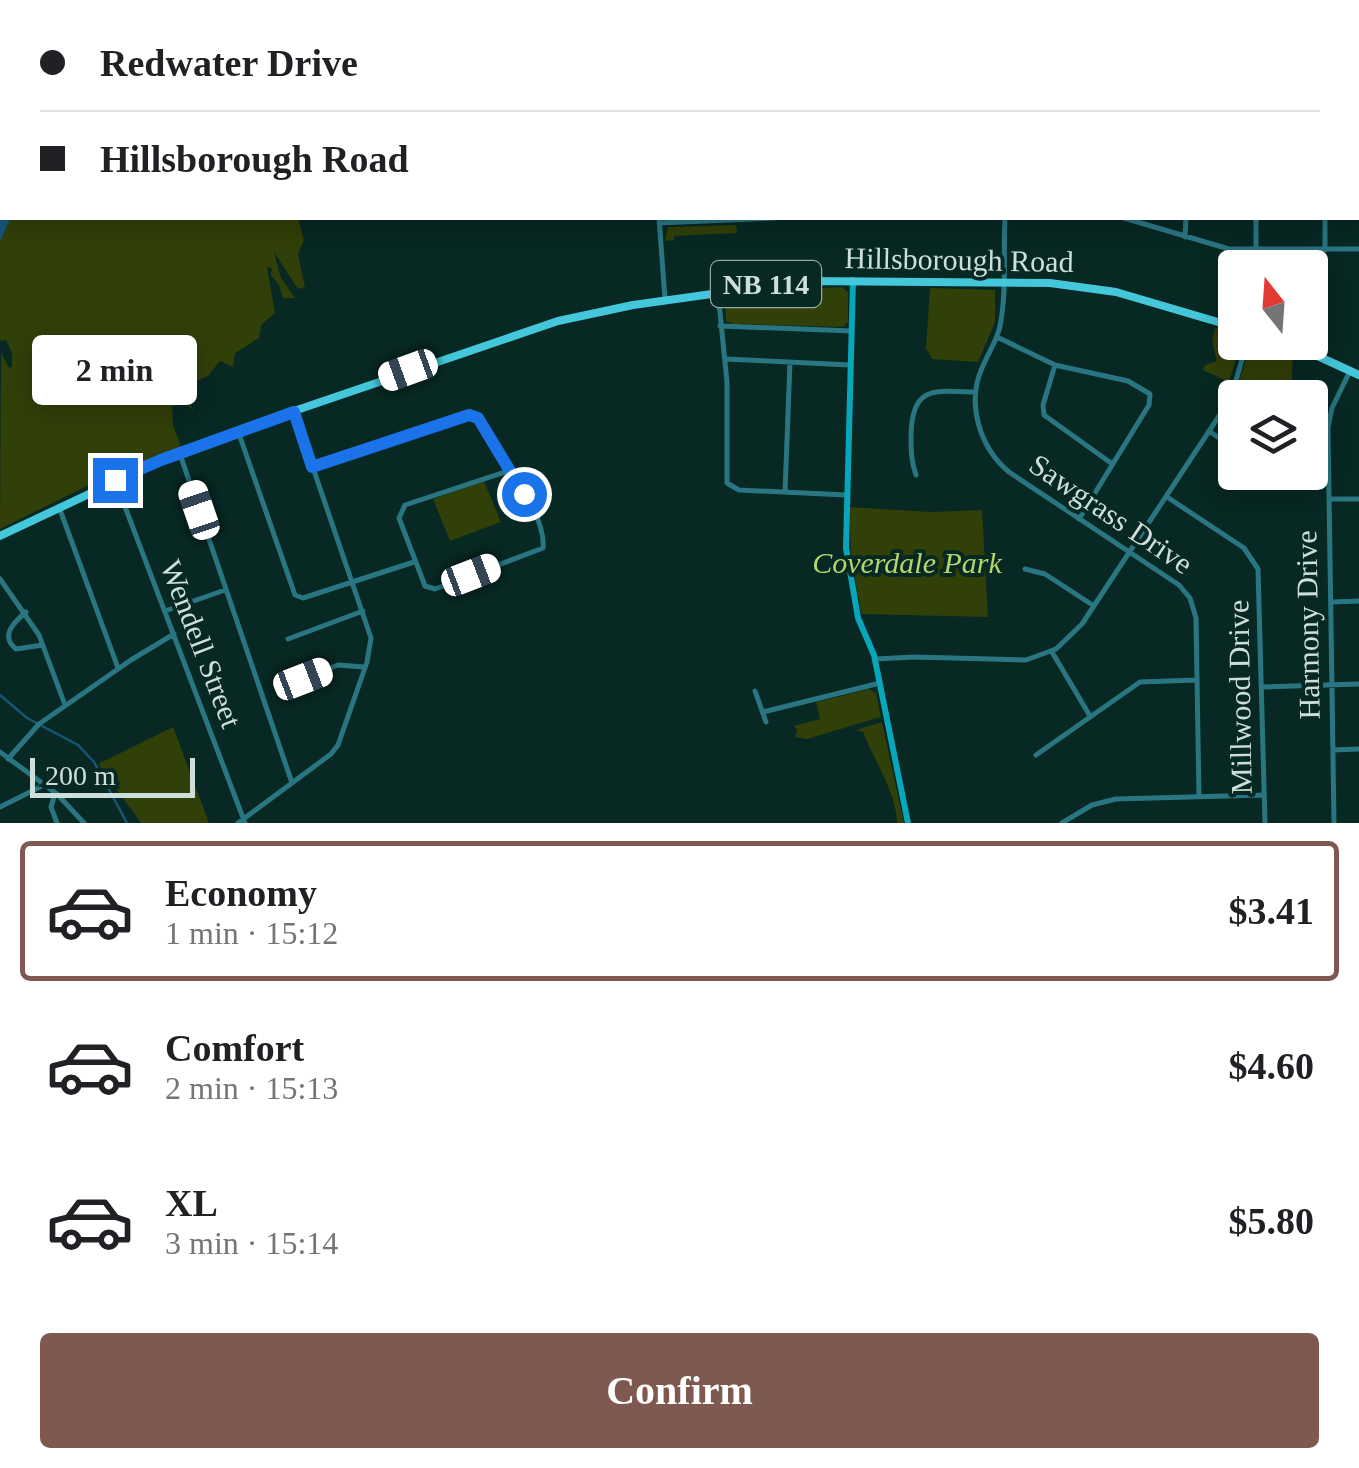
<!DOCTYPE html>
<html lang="en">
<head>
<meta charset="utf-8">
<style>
	body { margin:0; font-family:Georgia,serif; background:#f2f2f2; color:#202124; height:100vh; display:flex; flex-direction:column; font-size:38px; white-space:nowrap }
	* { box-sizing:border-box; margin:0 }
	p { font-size:32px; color:#757577 }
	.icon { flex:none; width:55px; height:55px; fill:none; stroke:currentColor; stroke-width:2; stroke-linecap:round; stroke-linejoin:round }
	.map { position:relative; height:823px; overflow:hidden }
	.drawer { display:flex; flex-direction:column; background:#fff; flex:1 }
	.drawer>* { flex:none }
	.hud { position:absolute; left:0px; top:0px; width:1360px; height:220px; box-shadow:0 5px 25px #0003; display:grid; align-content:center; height:220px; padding:0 40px; background:#fff }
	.needle { width:65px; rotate:343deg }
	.buttons { position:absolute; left:1218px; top:250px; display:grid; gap:20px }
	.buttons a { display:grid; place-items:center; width:110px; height:110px; border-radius:10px; background:#fff; box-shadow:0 5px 25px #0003; font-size:50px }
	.scale { position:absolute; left:30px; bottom:25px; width:165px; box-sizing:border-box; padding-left:10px; border:5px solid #cedfdb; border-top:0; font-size:28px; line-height:35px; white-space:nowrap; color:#cedfdb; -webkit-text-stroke:8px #072823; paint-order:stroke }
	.end { position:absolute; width:45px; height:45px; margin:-22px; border:12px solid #1a73e8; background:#fff; box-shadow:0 0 0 5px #fff }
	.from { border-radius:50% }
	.bubble { position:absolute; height:70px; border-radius:10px; background:#fff; box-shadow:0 5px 25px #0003; font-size:32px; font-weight:600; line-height:70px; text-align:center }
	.car { position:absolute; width:30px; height:60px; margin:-30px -15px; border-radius:12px; box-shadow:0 0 8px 2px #0007; background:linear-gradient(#fff 24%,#345 0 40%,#fff 0 76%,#345 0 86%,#fff 0) }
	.hud b { display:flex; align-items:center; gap:35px; height:95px; font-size:38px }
	.hud b+b { border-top:2px solid #e0e0e0 }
	.hud i { width:25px; height:25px; background:#202124 }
	ul { padding:18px 0 0; list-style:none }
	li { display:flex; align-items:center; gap:30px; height:140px; margin:0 20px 15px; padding:0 20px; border:5px solid transparent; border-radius:10px }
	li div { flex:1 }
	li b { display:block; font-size:38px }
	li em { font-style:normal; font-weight:600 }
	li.current { border-color:#7f5950 }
	li>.icon { width:90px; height:90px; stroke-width:1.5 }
	.action { display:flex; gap:20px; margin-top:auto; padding:20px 40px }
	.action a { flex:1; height:115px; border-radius:10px; background:#7f5950; color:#fff; font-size:40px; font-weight:600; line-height:115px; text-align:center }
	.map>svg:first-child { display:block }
</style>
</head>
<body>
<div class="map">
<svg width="1359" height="823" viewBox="0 0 1359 823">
	<rect width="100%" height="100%" fill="#072823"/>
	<!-- green -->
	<path fill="#313f08" d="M11,218H298L304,240L298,254L305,287L298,289L274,252L281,278L295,298H283L279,285L271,275L272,268L267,267L275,313L261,325L259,338L235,353L233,367L220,361L208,376L187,385L185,392L194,412L185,401L172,406L173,425L181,447L99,480L0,529L1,353L9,368L12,366V353L6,340L0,341V241Z
		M736,225L737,233L674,236V240L665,241L668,227Z
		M842,287L848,292V322L843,327L733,324L726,321L725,302L730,297L779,290Z
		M930,288L995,290V322L978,362L932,359L926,348Z
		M1215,328L1235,334V342L1241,343L1229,382L1203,370L1205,365L1217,361L1212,341Z
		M1251,343H1264L1293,352L1291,397H1245L1236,392Z
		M484,481L501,522L450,541L433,499Z
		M849,507L931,512L982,510L988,617L861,614L851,552Z
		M869,689L876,693L881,717L807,739L795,737L797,730L794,726L820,719L816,702Z
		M882,722L904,823H897C896,791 875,763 863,732L856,730Z
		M173,727L209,823H141L98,764Z"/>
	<!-- water -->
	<path fill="#165679" d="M0,0H90L2,2V218H11L0,241Z"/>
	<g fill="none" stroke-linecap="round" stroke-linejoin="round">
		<!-- stream -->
		<path stroke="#165679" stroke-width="2.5" d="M0,695L27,718L78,745L94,762L127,823"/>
		<!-- street -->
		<path stroke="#297682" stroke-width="5" d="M950,0V2
			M1021,0V2
			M1096,0L1097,2
			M653,2V0
			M723,2L724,0
			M804,2L805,0
			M882,2V0
			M1358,117L1359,118
			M659,218L665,299
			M1005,218C1003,252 1007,291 1000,326C997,341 988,353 982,368C966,404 980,448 1009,472L1179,585L1190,598L1196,618L1199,797
			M1124,218L1229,249H1359
			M1325,218V250
			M659,223L775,218
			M1185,237L1186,218
			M1256,268V218
			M718,293L727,382V483L739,490L846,495
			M720,326L852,331
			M997,337L1055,365L1128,381L1150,394L1149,405L1079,519
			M725,359L850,365
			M1055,365L1043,405L1044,415L1111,463
			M238,431L295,595L303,598L414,562
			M1209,431L1235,449
			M180,454L292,783
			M312,467L469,415L478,418C496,449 547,513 543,548L435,589L425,586L399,518L405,505L511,470
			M916,475C911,461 911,450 911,435C912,385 934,391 975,392
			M116,483L245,823
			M785,492L790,362
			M1167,497L1244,548L1258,569L1265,823
			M1329,499H1359
			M59,507L118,668
			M1025,569L1045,574L1094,606
			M0,579L39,635L65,705
			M1332,602L1359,601
			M165,611L225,590
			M26,612C13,623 0,636 16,649L43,645
			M288,639L363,611
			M1052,652L1090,716
			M875,659L915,657L1026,660L1056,649L1082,624L1221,413L1235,384L1247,342
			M303,679L338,665L364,667
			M1262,687L1359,684
			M755,691L766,722
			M763,712L880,683
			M1333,750L1359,749
			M0,752L57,794L84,823
			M1036,755L1140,682L1197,680
			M8,759L39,724L131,660L174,634
			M55,793L51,807L57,823
			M0,807L44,785
			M238,823L331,754L338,745L367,662L371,638L294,412
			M1062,823L1092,805L1116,799L1263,795
			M1334,823L1328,428L1332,408L1350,371"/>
		<!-- secondary -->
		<path stroke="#08a6ba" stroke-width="6" d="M853,280L846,548L858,618L874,655L908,823"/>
		<!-- primary -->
		<path stroke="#45c7db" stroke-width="8" d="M1287,342L1359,375
			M0,536L161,460L253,425L558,321L633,305L805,281L1050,283L1116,292L1235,327"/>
	</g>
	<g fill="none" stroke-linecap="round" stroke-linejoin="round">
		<!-- route -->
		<path stroke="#1a73e8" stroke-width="12" d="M115,480L161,460L294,412L312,467L469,415L478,418L524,494"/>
	</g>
	<g text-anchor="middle" stroke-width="8" stroke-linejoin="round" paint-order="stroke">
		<!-- shield labels -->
		<rect fill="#072823" stroke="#92a8a4" stroke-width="2.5" x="711" y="261" width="110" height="46" rx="8"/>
		<g font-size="28" font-weight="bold" fill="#cedfdb">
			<text x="766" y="294">NB 114</text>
		</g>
		<!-- street labels -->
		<g font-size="30" fill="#cedfdb" stroke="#072823">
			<text transform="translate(959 260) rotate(1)" y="10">Hillsborough Road</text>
			<text transform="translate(1111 514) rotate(34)" y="10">Sawgrass Drive</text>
			<text transform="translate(1308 625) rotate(-91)" y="10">Harmony Drive</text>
			<text transform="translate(201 644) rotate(69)" y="10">Wendell Street</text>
			<text transform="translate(1240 697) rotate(-91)" y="10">Millwood Drive</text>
		</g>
		<!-- park labels -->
		<g font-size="30" font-style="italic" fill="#b5d56c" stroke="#072823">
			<text x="907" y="573">Coverdale Park</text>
		</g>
	</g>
</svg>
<div class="buttons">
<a><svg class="needle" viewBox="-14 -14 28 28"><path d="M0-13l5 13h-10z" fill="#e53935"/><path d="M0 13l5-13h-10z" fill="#757577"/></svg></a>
<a><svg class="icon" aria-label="layers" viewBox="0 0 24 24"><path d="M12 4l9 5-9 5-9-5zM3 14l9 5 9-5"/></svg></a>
</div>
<div class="scale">200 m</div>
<i class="end from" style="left:524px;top:494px"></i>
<i class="end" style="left:115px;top:480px"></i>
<div class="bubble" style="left:32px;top:335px;width:165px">2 min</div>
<i class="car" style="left:408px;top:370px;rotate:250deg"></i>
<i class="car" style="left:199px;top:510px;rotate:341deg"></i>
<i class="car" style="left:471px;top:575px;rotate:69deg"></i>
<i class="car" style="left:303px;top:679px;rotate:69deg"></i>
<div class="hud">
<b><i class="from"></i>Redwater Drive</b>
<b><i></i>Hillsborough Road</b>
</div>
</div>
<section class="drawer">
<ul>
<li class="current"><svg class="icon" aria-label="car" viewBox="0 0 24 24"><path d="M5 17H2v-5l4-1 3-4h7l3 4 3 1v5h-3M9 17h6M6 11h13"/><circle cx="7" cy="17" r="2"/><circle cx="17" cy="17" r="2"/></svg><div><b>Economy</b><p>1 min · 15:12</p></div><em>$3.41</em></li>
<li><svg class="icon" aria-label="car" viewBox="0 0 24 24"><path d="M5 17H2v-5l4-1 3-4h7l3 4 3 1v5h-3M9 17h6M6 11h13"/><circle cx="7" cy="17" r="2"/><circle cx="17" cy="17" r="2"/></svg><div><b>Comfort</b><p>2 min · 15:13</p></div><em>$4.60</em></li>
<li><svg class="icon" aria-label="car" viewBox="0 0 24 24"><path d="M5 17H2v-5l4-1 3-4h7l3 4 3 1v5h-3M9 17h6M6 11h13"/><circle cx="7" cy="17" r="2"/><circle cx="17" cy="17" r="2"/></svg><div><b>XL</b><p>3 min · 15:14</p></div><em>$5.80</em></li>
</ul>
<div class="action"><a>Confirm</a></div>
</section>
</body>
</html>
